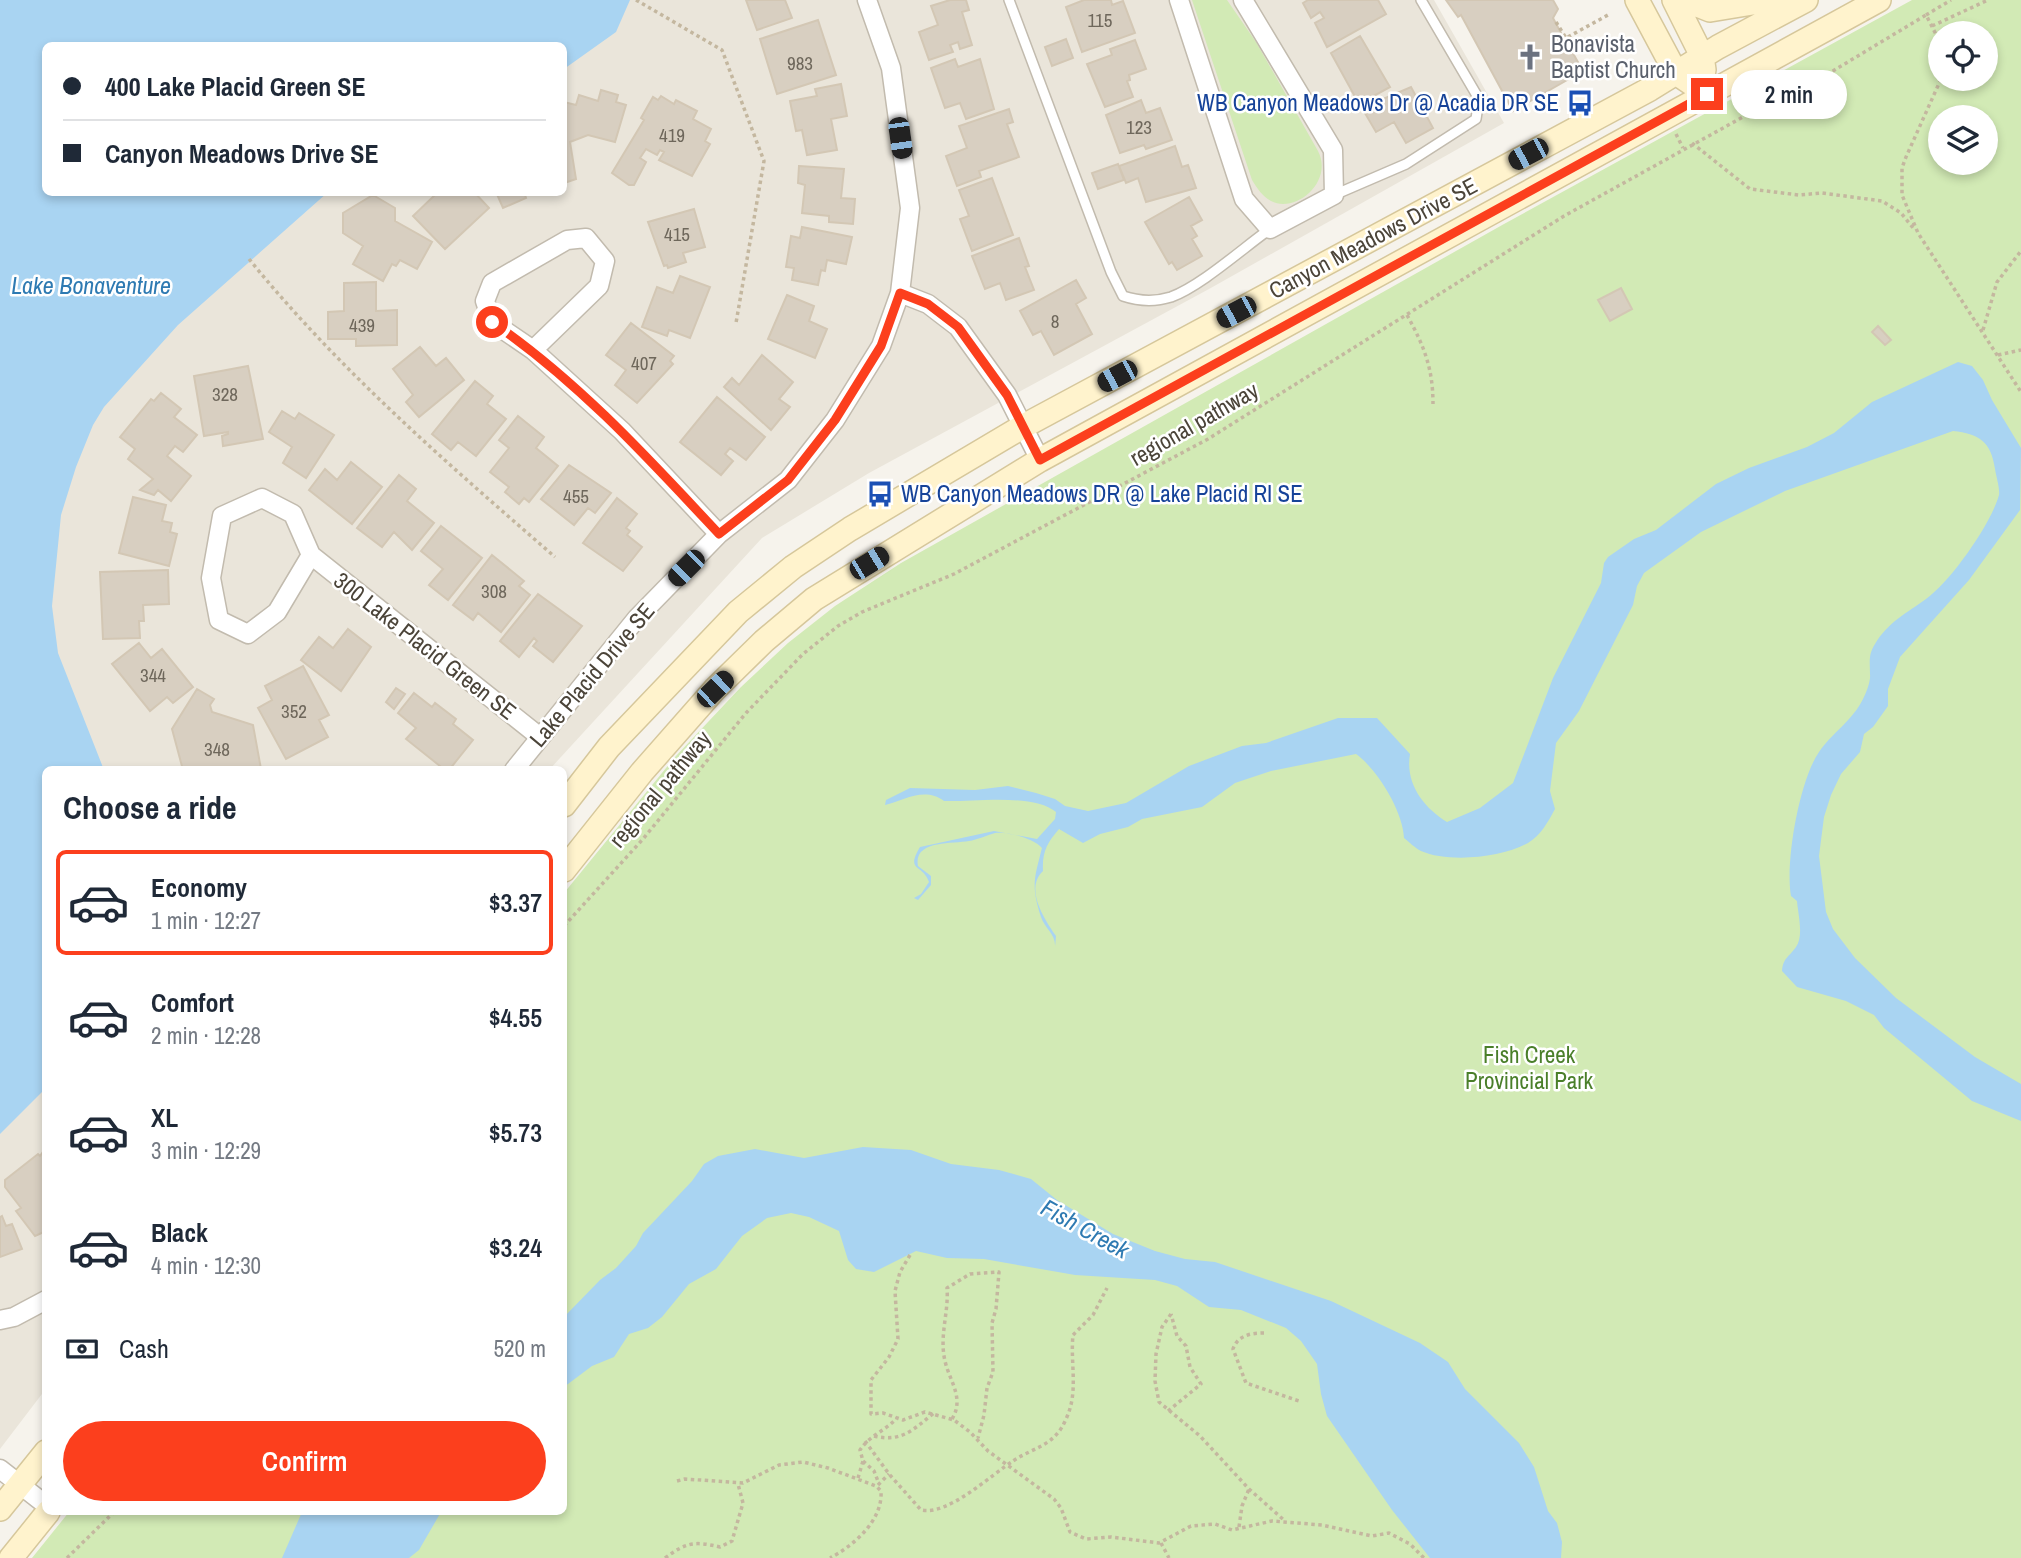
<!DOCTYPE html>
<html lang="en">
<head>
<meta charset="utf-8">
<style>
	body { margin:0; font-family:"Archivo Narrow",sans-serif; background:#f2f2f3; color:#1f2937; height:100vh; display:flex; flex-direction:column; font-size:26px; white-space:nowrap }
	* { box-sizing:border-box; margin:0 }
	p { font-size:23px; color:#747a83 }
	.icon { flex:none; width:38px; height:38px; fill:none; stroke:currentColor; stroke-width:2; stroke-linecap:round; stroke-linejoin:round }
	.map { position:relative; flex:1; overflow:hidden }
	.drawer { position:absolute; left:42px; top:766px; width:525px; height:749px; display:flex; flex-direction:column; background:#fff; border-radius:10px; box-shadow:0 4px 10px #0003 }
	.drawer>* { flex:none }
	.guide { position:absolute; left:42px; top:42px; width:525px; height:154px; border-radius:10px; box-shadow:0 4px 10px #0003; display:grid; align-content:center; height:154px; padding:0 21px; background:#fff }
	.fabs { position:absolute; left:1928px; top:21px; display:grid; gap:14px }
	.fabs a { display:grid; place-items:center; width:70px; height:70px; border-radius:50%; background:#fff; box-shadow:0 4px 10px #0003; font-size:35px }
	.end { position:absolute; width:32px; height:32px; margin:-16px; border:9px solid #fc3f1d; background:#fff; box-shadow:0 0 0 4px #fff }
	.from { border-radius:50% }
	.bubble { position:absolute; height:49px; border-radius:24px; background:#fff; box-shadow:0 4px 10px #0003; font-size:23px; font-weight:600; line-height:49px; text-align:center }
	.car { position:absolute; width:21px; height:42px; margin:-21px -10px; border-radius:9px; box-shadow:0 0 5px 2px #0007; background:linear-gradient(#222 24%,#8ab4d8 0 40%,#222 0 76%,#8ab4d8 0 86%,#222 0) }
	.guide b { display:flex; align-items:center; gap:24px; height:66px; font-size:26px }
	.guide b+b { border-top:2px solid #e0e1e3 }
	.guide i { width:18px; height:18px; background:#1f2937 }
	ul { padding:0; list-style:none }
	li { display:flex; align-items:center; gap:21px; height:105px; margin:0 14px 10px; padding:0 7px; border:4px solid transparent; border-radius:10px }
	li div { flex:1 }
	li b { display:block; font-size:26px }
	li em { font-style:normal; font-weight:600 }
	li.active { border-color:#fc3f1d }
	li>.icon { width:63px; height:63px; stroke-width:1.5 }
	h2 { padding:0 21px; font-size:32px; line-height:84px }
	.pay { display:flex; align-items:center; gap:18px; height:77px; padding:0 21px; font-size:26px }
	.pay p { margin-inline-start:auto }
	.action { display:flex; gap:14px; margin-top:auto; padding:14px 21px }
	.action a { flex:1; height:80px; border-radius:42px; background:#fc3f1d; color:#fff; font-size:28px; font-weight:600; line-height:80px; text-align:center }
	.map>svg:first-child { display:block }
</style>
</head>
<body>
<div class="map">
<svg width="2021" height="1558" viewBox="0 0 2021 1558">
	<rect width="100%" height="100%" fill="#f6f3ec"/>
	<!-- residential -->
	<path fill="#eae5da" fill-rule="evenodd" d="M0,0H1434L1504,123L1209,289L869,473L762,538L549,770H46L45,1390L0,1449ZM46,46H564V192H46Z"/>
	<!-- green -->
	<path fill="#d2eab5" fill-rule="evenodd" d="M1192,0H1227L1256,42L1318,151C1334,182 1295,214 1271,201C1262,196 1257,188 1252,180Z
		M1912,0H2021V1558H32L69,1512H564V893L675,757L741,687L788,643L835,606L901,563L1504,224ZM1941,33H1986V79H1941ZM1941,117H1986V163H1941Z"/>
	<!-- water -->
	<path fill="#a9d4f2" d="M0,0H630L616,32L564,69V46H46V192L327,193L178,325L104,407L93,425L76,467L61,515L52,606L58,653L104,770H46L45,1089L0,1134Z
		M1958,362L1972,366L1983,380L1992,400L2021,448L2020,510L1969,580L1900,657L1888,689V706L1873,727L1864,734L1860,752L1841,774L1831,795L1824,817L1819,856L1826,912L1833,929L1855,958L1896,998L1975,1057L2021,1084V1121L1972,1101L1884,1028L1874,1015L1846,1001L1797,987L1782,971C1783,958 1789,957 1796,947C1804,936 1798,914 1797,901L1791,896C1785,863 1799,781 1819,752C1831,734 1853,720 1863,699C1866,693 1871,681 1870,674C1870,662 1868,655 1875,644C1888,622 1907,613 1926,599C1951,581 1991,524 1999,495C2000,488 1996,476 1995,469C1991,441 1979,434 1953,431L1785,491L1701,532L1644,573L1637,586L1633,605L1579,711L1556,743L1550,791L1555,809C1548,822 1541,835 1528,843C1502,858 1448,863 1421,851C1415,848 1409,842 1404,838C1403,811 1377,769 1356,754L1271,771L1235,783L1202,807L1142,819L1128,827L1100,834L1083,843L1059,829C1047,843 1042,852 1043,871C1024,889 1045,920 1056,936L1055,947C1056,934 1045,929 1041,917C1031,886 1034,879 1042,848C1034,839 1008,831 995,833C987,835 977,840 969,841C952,844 913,840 918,866L931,876V885L918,900L914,898L921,894L929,882C923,864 905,872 920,847L994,831L1037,839L1055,819L1056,812C1034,793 973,802 944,801C924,786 903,801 885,805L886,800L910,788L975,790L1008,786L1036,793L1055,799L1065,806L1088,811L1126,803L1189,766L1242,746L1266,743L1338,718H1377L1410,754C1405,783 1423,807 1447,822L1480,808L1513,783L1553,678L1601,583L1604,563L1608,557L1634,539L1656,530L1716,484L1749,468L1807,447L1834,433L1872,402Z
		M863,1147L911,1150L951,1164L999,1170L1031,1179L1057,1200L1113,1234L1155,1251L1185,1259L1215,1262L1331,1301L1420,1343L1448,1362L1465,1389L1519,1443L1534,1467L1548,1511L1557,1523L1562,1542L1561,1558H1430L1392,1510L1327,1416L1321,1394L1317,1364L1301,1341L1286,1328L1241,1310L1209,1307L1177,1286L1155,1280L1075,1275L984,1259L947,1258L916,1251L874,1272L856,1269L848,1260L839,1231L809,1217L791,1213L767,1218L742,1236L716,1269L689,1284L662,1317L648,1328L629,1334L614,1357L592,1366L564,1387V1317L600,1280L616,1268L636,1246L643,1233L692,1181L704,1164L718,1156L755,1149L804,1158Z
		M302,1512H441L419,1550L409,1558H282Z"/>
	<!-- building -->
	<path fill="#d8cfc1" stroke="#d3c7b4" stroke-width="2" d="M746,0H785L792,18L757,30Z
		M950,0H966L969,10L962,12L972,45L960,49L958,42L950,45L953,52L929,60L919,32L938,25L931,6Z
		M1084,0H1111L1112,5L1123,1L1135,33L1082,52L1066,7Z
		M1308,0H1378L1386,14L1327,47L1315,23L1324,18L1320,12L1311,18L1303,3Z
		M1446,0H1553L1558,9L1553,18L1561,33L1557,38L1560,44L1566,41L1583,71L1513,111L1461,15L1458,17Z
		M818,20L836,75L777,94L760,39Z
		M1360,36L1390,87L1359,104L1331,53Z
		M1066,39L1073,58L1052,66L1045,47Z
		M1135,40L1146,69L1129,75L1130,80L1127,81L1133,97L1105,107L1087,64L1112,55L1110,49Z
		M955,59L958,67L980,59L994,109L966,119L960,103L945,108L931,68Z
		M841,84L847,116L831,119L837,150L807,155L802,130L796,131L790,101L817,96L815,89Z
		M1411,87L1433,128L1406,143L1394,122L1376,132L1362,108Z
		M601,90L618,95L616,102L626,105L615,142L588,135L570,142L576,179L564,183V102L576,105L579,95L598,101Z
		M661,96L674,104L676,100L697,111L693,119L711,129L705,141L710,144L692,176L659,160L664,152L660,150L657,155L646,149L640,158L646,162L634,185H629L612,173L644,120L641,118L653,97L658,100Z
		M1141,100L1146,113L1160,108L1172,140L1146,149L1144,145L1120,153L1106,115Z
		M1009,109L1013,122L1007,124L1019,157L979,171L981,177L957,186L946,156L967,148L959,126Z
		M1175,146L1182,167L1188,165L1196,188L1146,202L1138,178L1126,183L1119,166Z
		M1118,164L1124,180L1098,189L1092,173Z
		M799,166L844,169L841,198L855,199L853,224L829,222V216L802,213L805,185L798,183Z
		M992,178L1013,235L972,251L960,219L969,216L959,190Z
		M438,192H474L489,208L445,249L413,216Z
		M496,192H524L526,198L503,208Z
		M373,195L395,208V221L432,242L417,269L400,260L396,266L392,264L383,281L353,264L363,246L343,233V213Z
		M1189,197L1202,220L1191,226L1197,236L1192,239L1202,256L1177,270L1172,262L1169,264L1145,222Z
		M694,209L705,247L683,253L686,262L668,268L667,265L664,266L648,222Z
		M802,227L852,237L846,264L827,260L825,271L821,270L818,285L792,280L794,268L786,267L791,236L800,238Z
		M1019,238L1029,266L1025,267L1034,290L1006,300L1000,283L985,289L972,256Z
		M680,276L710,287L690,338L669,330L667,336L642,327L657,287L673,293Z
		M1076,280L1086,298L1076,304L1092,334L1054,355L1041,331L1033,335L1020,311Z
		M376,282V311L397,310V345L356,346V339H328V312L344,311V283Z
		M1621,288L1632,309L1610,321L1598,300Z
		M787,295L814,306L809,321L827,329L815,358L768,339Z
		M631,323L674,356L670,361L673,364L637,403L615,385L626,370L606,355Z
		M1878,326L1891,340L1885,345L1872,332Z
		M420,347L436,366L446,358L464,380L419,417L406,402L413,395L393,369Z
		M762,355L793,382L779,399L790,407L771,430L724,387L732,378L739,385Z
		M248,366L263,439L223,446L222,436L228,434V432L204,436L194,376Z
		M475,381L493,396L487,404L506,419L476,456L458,442L451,450L432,434Z
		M161,393L181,409L174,417L197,435L183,452L175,446L167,456L191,476L171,501L158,490L154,495L140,490L153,479L128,459L135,449L120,437L151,399L154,401Z
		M717,397L765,437L746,460L730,448L725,454L733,461L721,475L680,442Z
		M282,411L295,419L299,413L334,435L306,478L283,463L292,447L269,432Z
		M518,416L544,437L536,448L558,466L529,502L524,498L519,504L505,492L509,487L490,472L509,448L499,440Z
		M351,462L382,487L352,524L309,490L325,469L337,480Z
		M569,465L611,493L595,513L588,508L574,525L541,499Z
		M399,475L416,489L407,501L434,523L412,550L394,532L382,547L357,528Z
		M133,497L166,505L162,521L172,523L170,532L177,534L169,566L119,553Z
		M617,498L637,514L626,528L630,531L627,535L642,547L623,571L583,543Z
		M441,526L482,558L448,600L429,585L443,569L421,551Z
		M492,555L524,581L519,586L530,595L501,632L478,613L473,620L453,605Z
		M168,570L169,604L143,605L144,621H139L140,638L103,639L100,572Z
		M538,594L582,626L553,662L533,646L537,641L534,638L519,657L500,641Z
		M348,629L371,647L341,691L301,660L319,637L333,648Z
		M139,643L151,658L162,649L193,687L173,703L167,697L150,711L112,664Z
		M303,666L329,715L319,720L328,737L286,759L258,708L272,700L265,686Z
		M396,688L405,694L394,709L386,702Z
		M197,689L214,699L210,705L212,712L253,725L261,769L183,770L172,729Z
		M414,693L432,707L435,703L456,719L453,724L473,740L449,770H445L406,739L416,728L398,713Z
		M45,1149L46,1231L35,1236L16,1211L21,1208L5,1187V1180L38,1154L40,1156Z
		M2,1216L6,1226L12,1224L22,1249L0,1257V1217Z"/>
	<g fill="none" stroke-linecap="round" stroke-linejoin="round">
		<!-- lane casing -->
		<g stroke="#c2bbae" stroke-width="12">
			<path id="lane" d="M1009,0L1111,272L1123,296C1138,301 1155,302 1171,297C1201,286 1243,248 1270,229
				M1334,195L1406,164L1476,119L1479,99L1421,0"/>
		</g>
		<!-- street casing -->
		<g stroke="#c2bbae" stroke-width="21">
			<path id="street" d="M1179,0L1244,199L1270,229L1334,195L1333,150L1243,0
				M900,293L928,304L958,327L1007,395L1040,460
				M533,350L599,286L605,261L586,238L567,240L492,283L485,301L492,322L533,350L622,431L719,534
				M311,555L277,612L248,634L219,620L211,578L222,516L262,498L293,514L311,555L540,737
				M514,770L637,618L719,534L788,480L835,420L881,346L900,293L910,208L891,68L867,0
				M0,1320L14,1317L46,1300
				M0,1469L46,1505"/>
		</g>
		<!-- secondary casing -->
		<g stroke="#d6c79b" stroke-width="26">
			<path id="secondary" d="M1637,0L1676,73L1707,94
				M1674,0L1702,56L1704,70
				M1685,0L1710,10L1771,0
				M564,805L609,747L738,612L793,567L850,529L1022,427L1650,89L1718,47L1806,0
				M564,870L642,772L715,689L764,641L814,599L1040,460L1879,0
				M0,1509L46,1452
				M11,1558L48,1512"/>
		</g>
		<!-- path -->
		<path stroke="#c4b79f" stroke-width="3.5" stroke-dasharray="3.5 3.5" stroke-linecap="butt" d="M636,0L722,50L764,161L736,323
			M1926,15L1951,0
			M1556,22L1566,38L1608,15
			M1932,26L1988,0
			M1941,79L1906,157L1902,168V195L1918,233L2021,392
			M1750,94L1761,107L1778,104L1926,15L1941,44
			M1676,134L1683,148
			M1692,143L1750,189L1799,195L1822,193L1882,201L1901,213L1914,229
			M249,259C339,370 448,464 555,557
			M1407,315C1424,346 1433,368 1433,404
			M1983,330L1997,282L2021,251
			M1998,355L2021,350
			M564,926L643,839L746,713L803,654L838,626L862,612L954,574L1208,439L1564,216L1761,107
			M910,1255L900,1272L895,1291L898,1339L889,1357L871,1380V1414L883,1413L903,1420L925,1412L954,1420L970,1432L988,1451L1054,1499L1061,1508L1070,1532L1086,1539L1111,1537L1159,1543L1191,1526L1215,1524L1232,1530L1272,1521L1322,1525L1372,1536L1389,1533L1410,1544L1424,1558
			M1171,1314L1162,1327L1156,1354L1155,1381L1159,1402L1200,1436L1249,1489L1285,1521
			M1264,1333C1251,1333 1238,1335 1233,1349L1246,1383L1299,1401
			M1168,1411L1201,1384L1190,1367L1186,1346L1177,1336L1171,1314
			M952,1419C965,1398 949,1380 945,1361C939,1336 949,1312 947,1288L970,1274L999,1272L996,1309L992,1323L993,1372L987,1388L984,1415L978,1438
			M874,1436C902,1443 915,1428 934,1413
			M865,1441L889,1474L921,1510C948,1516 991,1475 1013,1461C1034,1447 1055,1446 1066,1419C1079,1392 1070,1364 1073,1335L1093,1315L1107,1288
			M863,1461L874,1471L879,1484
			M858,1478L863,1461L860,1450C870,1435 885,1431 897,1418
			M677,1481L685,1479L743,1483L779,1465L803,1462L828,1468L876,1486L881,1491C883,1521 853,1546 830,1558
			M878,1485L889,1474
			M1239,1527L1242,1506L1249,1489
			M1161,1543L1169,1558
			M67,1558L114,1512
			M665,1558C687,1542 694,1541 720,1547L732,1541L743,1503L738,1484"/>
		<!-- lane -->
		<use href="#lane" stroke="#fff" stroke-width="9"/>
		<!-- street -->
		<use href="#street" stroke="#fff" stroke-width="18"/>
		<!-- secondary -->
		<use href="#secondary" stroke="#fff3cd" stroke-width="23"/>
	</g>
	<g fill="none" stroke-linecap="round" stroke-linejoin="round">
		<!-- route -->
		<path stroke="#fc3f1d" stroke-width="9" d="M492,322C578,381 648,458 719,534L788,480L835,420L881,346L900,293L928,304L958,327L1007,395L1040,460L1707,94"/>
	</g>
	<!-- icons -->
	<defs>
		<g id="church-bare" transform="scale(2.1)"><path d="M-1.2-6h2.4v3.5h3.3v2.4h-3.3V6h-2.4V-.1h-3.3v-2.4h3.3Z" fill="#6b7280" stroke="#fff" stroke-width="2.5" paint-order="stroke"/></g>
		<g id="bus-bare" transform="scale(2.1)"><path d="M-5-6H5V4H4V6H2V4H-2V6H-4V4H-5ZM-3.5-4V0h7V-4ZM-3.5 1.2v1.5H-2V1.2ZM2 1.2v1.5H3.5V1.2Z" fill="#1a4fb4" stroke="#fff" stroke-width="2.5" paint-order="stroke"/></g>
	</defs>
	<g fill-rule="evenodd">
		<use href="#church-bare" x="1530" y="57"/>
		<use href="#bus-bare" x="1580" y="103"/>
		<use href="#bus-bare" x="880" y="494"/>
	</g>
	<g text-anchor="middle" stroke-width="5" stroke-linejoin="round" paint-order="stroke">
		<!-- number labels -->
		<g font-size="19" fill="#6e675b">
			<text x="1100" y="27">115</text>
			<text x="800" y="70">983</text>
			<text x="1139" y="134">123</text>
			<text x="672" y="142">419</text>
			<text x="677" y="241">415</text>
			<text x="1055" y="328">8</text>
			<text x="362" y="332">439</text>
			<text x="644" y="370">407</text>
			<text x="225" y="401">328</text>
			<text x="576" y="503">455</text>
			<text x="494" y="598">308</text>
			<text x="153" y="682">344</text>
			<text x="294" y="718">352</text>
			<text x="217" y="756">348</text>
		</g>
		<!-- worship labels -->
		<g font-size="23" fill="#5b616d" stroke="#fff" text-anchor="start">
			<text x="1551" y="52">Bonavista<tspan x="1551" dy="26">Baptist Church</tspan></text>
		</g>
		<!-- transit labels -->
		<g font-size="23" fill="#164399" stroke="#fff" text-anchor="end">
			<text x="1559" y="111">WB Canyon Meadows Dr @ Acadia DR SE</text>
			<text x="901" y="502" text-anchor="start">WB Canyon Meadows DR @ Lake Placid RI SE</text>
		</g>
		<!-- street labels -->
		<g font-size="23" fill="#4b4439" stroke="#fff">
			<text transform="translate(1373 238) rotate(-28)" y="8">Canyon Meadows Drive SE</text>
			<text transform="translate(1194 424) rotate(-30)" y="8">regional pathway</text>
			<text transform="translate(425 646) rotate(38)" y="8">300 Lake Placid Green SE</text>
			<text transform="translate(592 675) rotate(-50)" y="8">Lake Placid Drive SE</text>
			<text transform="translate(660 789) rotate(-50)" y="8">regional pathway</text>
		</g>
		<!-- park labels -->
		<g font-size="23" fill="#4a7f2a" stroke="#fff">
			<text x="1529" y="1063">Fish Creek<tspan x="1529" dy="26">Provincial Park</tspan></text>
		</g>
		<!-- water labels -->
		<g font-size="24" font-style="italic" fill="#2e7ab2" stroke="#fff">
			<text x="91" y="294">Lake Bonaventure</text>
			<text transform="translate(1085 1229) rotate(29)" y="8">Fish Creek</text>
		</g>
	</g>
</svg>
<div class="fabs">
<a><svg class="icon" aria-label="locate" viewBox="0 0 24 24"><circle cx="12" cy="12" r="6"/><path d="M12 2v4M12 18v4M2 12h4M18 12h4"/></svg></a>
<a><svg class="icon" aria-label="layers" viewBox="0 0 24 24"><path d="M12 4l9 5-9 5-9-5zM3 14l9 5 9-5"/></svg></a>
</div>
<i class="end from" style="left:492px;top:322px"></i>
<i class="end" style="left:1707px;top:94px"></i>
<div class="bubble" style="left:1731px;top:70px;width:116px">2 min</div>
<i class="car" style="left:900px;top:138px;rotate:172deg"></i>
<i class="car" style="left:1528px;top:154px;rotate:242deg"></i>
<i class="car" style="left:1236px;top:312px;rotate:242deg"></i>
<i class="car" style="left:1117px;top:376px;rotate:242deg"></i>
<i class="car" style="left:869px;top:563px;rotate:59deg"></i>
<i class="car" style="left:686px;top:568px;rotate:225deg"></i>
<i class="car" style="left:715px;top:689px;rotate:46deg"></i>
<div class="guide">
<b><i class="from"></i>400 Lake Placid Green SE</b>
<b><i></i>Canyon Meadows Drive SE</b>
</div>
<section class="drawer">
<h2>Choose a ride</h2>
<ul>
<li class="active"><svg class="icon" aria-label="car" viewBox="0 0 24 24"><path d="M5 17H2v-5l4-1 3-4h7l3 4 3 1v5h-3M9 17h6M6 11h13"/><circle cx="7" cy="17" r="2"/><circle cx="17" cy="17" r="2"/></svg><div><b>Economy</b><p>1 min · 12:27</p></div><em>$3.37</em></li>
<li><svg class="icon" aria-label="car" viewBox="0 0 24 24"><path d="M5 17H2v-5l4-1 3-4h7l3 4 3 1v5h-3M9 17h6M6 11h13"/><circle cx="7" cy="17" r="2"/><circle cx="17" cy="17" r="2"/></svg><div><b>Comfort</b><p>2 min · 12:28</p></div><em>$4.55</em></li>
<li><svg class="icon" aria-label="car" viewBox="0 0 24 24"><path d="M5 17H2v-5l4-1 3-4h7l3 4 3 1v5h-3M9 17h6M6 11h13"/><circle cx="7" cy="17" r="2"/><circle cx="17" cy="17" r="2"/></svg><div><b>XL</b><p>3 min · 12:29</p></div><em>$5.73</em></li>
<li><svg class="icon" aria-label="car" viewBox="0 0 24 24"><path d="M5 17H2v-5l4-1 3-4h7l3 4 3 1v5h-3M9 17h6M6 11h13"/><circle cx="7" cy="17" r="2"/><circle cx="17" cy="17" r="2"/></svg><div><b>Black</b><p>4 min · 12:30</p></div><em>$3.24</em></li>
</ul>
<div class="pay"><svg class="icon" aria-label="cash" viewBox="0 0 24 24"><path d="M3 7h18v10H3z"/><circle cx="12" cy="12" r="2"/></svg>Cash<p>520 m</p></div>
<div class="action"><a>Confirm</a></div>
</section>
</div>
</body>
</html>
